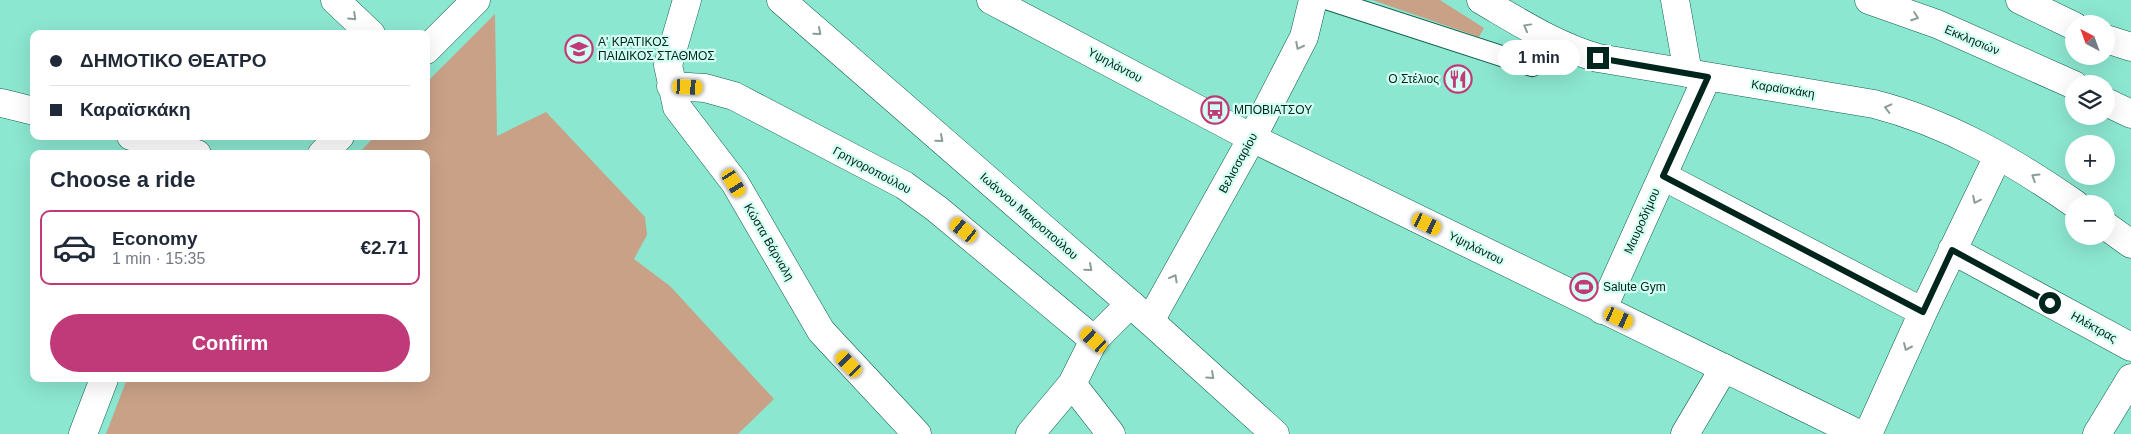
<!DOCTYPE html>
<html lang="en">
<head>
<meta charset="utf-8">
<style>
	body { margin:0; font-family:Helvetica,sans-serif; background:#f6f6f7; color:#1f2937; height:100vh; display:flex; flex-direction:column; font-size:19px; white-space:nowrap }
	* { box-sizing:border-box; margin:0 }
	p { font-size:16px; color:#747a83 }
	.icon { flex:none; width:28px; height:28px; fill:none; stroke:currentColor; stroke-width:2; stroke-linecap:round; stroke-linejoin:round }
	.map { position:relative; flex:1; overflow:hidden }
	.drawer { position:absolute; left:30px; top:150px; width:400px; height:232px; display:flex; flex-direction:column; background:#fff; border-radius:10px; box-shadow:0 5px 20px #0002 }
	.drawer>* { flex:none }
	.hud { position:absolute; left:30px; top:30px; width:400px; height:110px; border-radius:10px; box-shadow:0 5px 20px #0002; display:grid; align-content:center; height:110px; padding:0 20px; background:#fff }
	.needle { width:32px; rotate:319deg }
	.fabs { position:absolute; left:2065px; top:15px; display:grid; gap:10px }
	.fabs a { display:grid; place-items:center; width:50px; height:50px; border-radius:50%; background:#fff; box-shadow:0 5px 20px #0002; font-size:25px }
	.end { position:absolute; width:22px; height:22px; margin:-11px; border:6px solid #00251d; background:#fff; box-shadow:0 0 0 2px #fff }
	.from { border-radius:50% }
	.bubble { position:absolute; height:35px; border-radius:18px; background:#fff; box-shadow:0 5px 20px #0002; font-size:16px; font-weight:700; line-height:35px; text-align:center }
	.car { position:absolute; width:15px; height:30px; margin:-15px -8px; border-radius:6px; box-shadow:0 0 4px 1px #0007; background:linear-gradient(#f5c518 24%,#345 0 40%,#f5c518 0 76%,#345 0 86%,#f5c518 0) }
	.hud b { display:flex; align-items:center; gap:18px; height:48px; font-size:19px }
	.hud b+b { border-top:1px solid #e0e1e3 }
	.hud i { width:12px; height:12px; background:#1f2937 }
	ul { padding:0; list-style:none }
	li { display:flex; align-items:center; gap:15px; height:75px; margin:0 10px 8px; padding:0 10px; border:2px solid #e0e1e3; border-radius:10px }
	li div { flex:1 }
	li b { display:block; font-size:19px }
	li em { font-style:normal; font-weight:700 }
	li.selected { border-color:#c03978 }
	li>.icon { width:45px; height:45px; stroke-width:1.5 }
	h2 { padding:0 20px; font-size:22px; line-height:60px }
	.button { display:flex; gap:10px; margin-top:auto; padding:10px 20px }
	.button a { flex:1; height:58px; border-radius:30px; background:#c03978; color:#fff; font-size:20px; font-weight:700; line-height:58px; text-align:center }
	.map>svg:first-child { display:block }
</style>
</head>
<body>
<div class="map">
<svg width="2131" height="434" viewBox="0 0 2131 434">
	<rect width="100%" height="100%" fill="#8ce7d0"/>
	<!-- green -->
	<path fill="#c9a187" d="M1372,0H1440L1484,28L1479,37Z
		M495,14L497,136L546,112L645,217L647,235L634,259L670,286L774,399L738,434H106L127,379H426V154H358L375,136H426V83Z"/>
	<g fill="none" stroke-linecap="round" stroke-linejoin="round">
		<!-- pedestrian casing -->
		<g stroke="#115e4f" stroke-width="22">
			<path id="pedestrian" d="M1329,0L1532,66L1552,41"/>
		</g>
		<!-- minor casing -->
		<g stroke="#115e4f" stroke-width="29">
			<path id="minor" d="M335,0L371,34
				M687,0L668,65L677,107L735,183L821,331L917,434
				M1675,0L1688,73
				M1869,0L1937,24L2074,85
				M2020,0L2074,26
				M2106,39L2131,47
				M671,86L705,88L734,96L904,185L937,209L1094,340
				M2106,102L2131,114
				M2,103L34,111
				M131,136L197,154
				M1663,176L1923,312
				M1952,250L2131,347
				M1602,310L1707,77
				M1150,321L1252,138
				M1072,384L1111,434
				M1030,434L1072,384L1094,340L1130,304
				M1685,434L1724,368
				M1868,434L1923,312L1998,156
				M2097,434L2131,378"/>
		</g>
		<!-- tertiary casing -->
		<g stroke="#115e4f" stroke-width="29">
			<path id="tertiary" d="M991,0L1252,138L1859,434
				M426,50L476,0
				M1252,138L1304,37L1313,0
				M322,154L340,136
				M83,434L104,379"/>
		</g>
		<!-- secondary casing -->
		<g stroke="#115e4f" stroke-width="29">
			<path id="secondary" d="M781,0L1150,321L1275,434
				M1481,0C1519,22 1556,46 1598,58L1874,104C1948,123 2013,161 2075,204
				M2106,226L2131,244"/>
		</g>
		<!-- pedestrian -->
		<use href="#pedestrian" stroke="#fff" stroke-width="20"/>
		<!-- minor -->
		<use href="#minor" stroke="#fff" stroke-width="28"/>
		<!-- tertiary -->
		<use href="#tertiary" stroke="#fff" stroke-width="28"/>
		<!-- secondary -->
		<use href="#secondary" stroke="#fff" stroke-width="28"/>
	</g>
	<!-- one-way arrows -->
	<defs><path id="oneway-chevron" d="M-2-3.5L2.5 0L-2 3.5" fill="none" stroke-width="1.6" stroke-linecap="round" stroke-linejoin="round" transform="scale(1.25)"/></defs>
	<g stroke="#8c9d99">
		<use href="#oneway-chevron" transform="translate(353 17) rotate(43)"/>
		<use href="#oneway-chevron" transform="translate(1915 17) rotate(20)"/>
		<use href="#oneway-chevron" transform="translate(1527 27) rotate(-151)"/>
		<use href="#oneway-chevron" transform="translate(818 32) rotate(41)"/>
		<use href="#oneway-chevron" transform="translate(1299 46) rotate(117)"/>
		<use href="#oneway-chevron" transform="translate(1888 108) rotate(-166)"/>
		<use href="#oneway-chevron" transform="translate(940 139) rotate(41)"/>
		<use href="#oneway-chevron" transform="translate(2035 177) rotate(-148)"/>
		<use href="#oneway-chevron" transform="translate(1976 200) rotate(116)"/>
		<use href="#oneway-chevron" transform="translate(1089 268) rotate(41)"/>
		<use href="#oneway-chevron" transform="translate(1174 278) rotate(-61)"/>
		<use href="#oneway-chevron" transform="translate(1907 347) rotate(114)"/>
		<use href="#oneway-chevron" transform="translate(1211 376) rotate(42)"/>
	</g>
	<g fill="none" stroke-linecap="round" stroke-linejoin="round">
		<!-- route -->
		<path stroke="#00251d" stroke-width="6" d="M1598,58L1708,77L1663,176L1923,312L1952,250L2050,303"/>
	</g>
	<!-- icons -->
	<defs>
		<g id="school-ring" transform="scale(1.4375)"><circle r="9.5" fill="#d3fef2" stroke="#c03978" stroke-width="1.5"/><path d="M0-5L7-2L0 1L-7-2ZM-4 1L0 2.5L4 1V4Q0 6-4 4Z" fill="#c03978"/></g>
		<g id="restaurant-ring" transform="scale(1.4375)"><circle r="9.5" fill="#d3fef2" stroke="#c03978" stroke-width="1.5"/><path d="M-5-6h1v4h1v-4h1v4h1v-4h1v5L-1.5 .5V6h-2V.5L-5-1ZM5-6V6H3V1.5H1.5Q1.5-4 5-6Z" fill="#c03978"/></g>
		<g id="bus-ring" transform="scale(1.4375)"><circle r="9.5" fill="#d3fef2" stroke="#c03978" stroke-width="1.5"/><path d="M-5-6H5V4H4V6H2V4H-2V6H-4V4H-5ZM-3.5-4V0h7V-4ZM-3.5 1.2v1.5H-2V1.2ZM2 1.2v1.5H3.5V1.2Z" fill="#c03978"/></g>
		<g id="stadium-ring" transform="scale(1.4375)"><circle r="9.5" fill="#d3fef2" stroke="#c03978" stroke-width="1.5"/><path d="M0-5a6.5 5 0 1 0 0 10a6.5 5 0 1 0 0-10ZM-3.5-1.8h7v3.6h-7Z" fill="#c03978"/></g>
	</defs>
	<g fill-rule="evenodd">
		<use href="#school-ring" x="579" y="49"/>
		<use href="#restaurant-ring" x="1458" y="79"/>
		<use href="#bus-ring" x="1215" y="110"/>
		<use href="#stadium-ring" x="1584" y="287"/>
	</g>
	<g text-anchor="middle" stroke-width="4.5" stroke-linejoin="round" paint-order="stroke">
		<!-- street labels -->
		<g font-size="12" fill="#00251d" stroke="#d3fef2">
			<text transform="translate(1972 40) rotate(23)" y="4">Εκκλησιών</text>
			<text transform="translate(1115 65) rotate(28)" y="4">Υψηλάντου</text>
			<text transform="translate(1783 89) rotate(9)" y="4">Καραϊσκάκη</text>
			<text transform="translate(1238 163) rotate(-61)" y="4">Βελισσαρίου</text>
			<text transform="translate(872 170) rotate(28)" y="4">Γρηγοροπούλου</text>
			<text transform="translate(1029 216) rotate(41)" y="4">Ιωάννου Μακροπούλου</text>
			<text transform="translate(1642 221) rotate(-66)" y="4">Μαυροδήμου</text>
			<text transform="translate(769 242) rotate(60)" y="4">Κώστα Βάρναλη</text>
			<text transform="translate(1476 248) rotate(26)" y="4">Υψηλάντου</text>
			<text transform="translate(2094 327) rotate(29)" y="4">Ηλέκτρας</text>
		</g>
		<!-- poi labels -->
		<g font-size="12" fill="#00251d" stroke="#d3fef2" text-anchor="start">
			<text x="598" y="46">Α' ΚΡΑΤΙΚΟΣ<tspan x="598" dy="14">ΠΑΙΔΙΚΟΣ ΣΤΑΘΜΟΣ</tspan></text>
			<text x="1439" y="83" text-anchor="end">Ο Στέλιος</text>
			<text x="1234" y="114">ΜΠΟΒΙΑΤΣΟΥ</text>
			<text x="1603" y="291">Salute Gym</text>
		</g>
	</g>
</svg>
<div class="fabs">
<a><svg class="needle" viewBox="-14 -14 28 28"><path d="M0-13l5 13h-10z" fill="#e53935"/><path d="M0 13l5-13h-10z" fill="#747a83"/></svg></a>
<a><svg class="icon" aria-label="layers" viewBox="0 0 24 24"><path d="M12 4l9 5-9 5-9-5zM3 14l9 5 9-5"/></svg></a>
<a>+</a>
<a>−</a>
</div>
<i class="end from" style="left:2050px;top:303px"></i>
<i class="end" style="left:1598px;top:58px"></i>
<div class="bubble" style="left:1498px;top:40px;width:82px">1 min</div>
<i class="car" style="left:688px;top:87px;rotate:93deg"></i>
<i class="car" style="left:734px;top:183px;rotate:148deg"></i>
<i class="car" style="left:1427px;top:224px;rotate:116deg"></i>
<i class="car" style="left:964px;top:230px;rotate:309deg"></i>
<i class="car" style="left:1619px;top:318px;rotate:115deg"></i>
<i class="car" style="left:1094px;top:340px;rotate:312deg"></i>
<i class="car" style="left:849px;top:364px;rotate:316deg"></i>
<div class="hud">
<b><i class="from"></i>ΔΗΜΟΤΙΚΟ ΘΕΑΤΡΟ</b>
<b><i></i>Καραϊσκάκη</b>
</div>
<section class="drawer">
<h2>Choose a ride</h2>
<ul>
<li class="selected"><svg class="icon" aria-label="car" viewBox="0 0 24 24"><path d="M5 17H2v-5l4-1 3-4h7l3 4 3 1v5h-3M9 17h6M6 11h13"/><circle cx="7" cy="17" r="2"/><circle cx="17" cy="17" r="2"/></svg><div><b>Economy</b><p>1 min · 15:35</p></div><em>€2.71</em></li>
</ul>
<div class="button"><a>Confirm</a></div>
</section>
</div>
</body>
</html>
